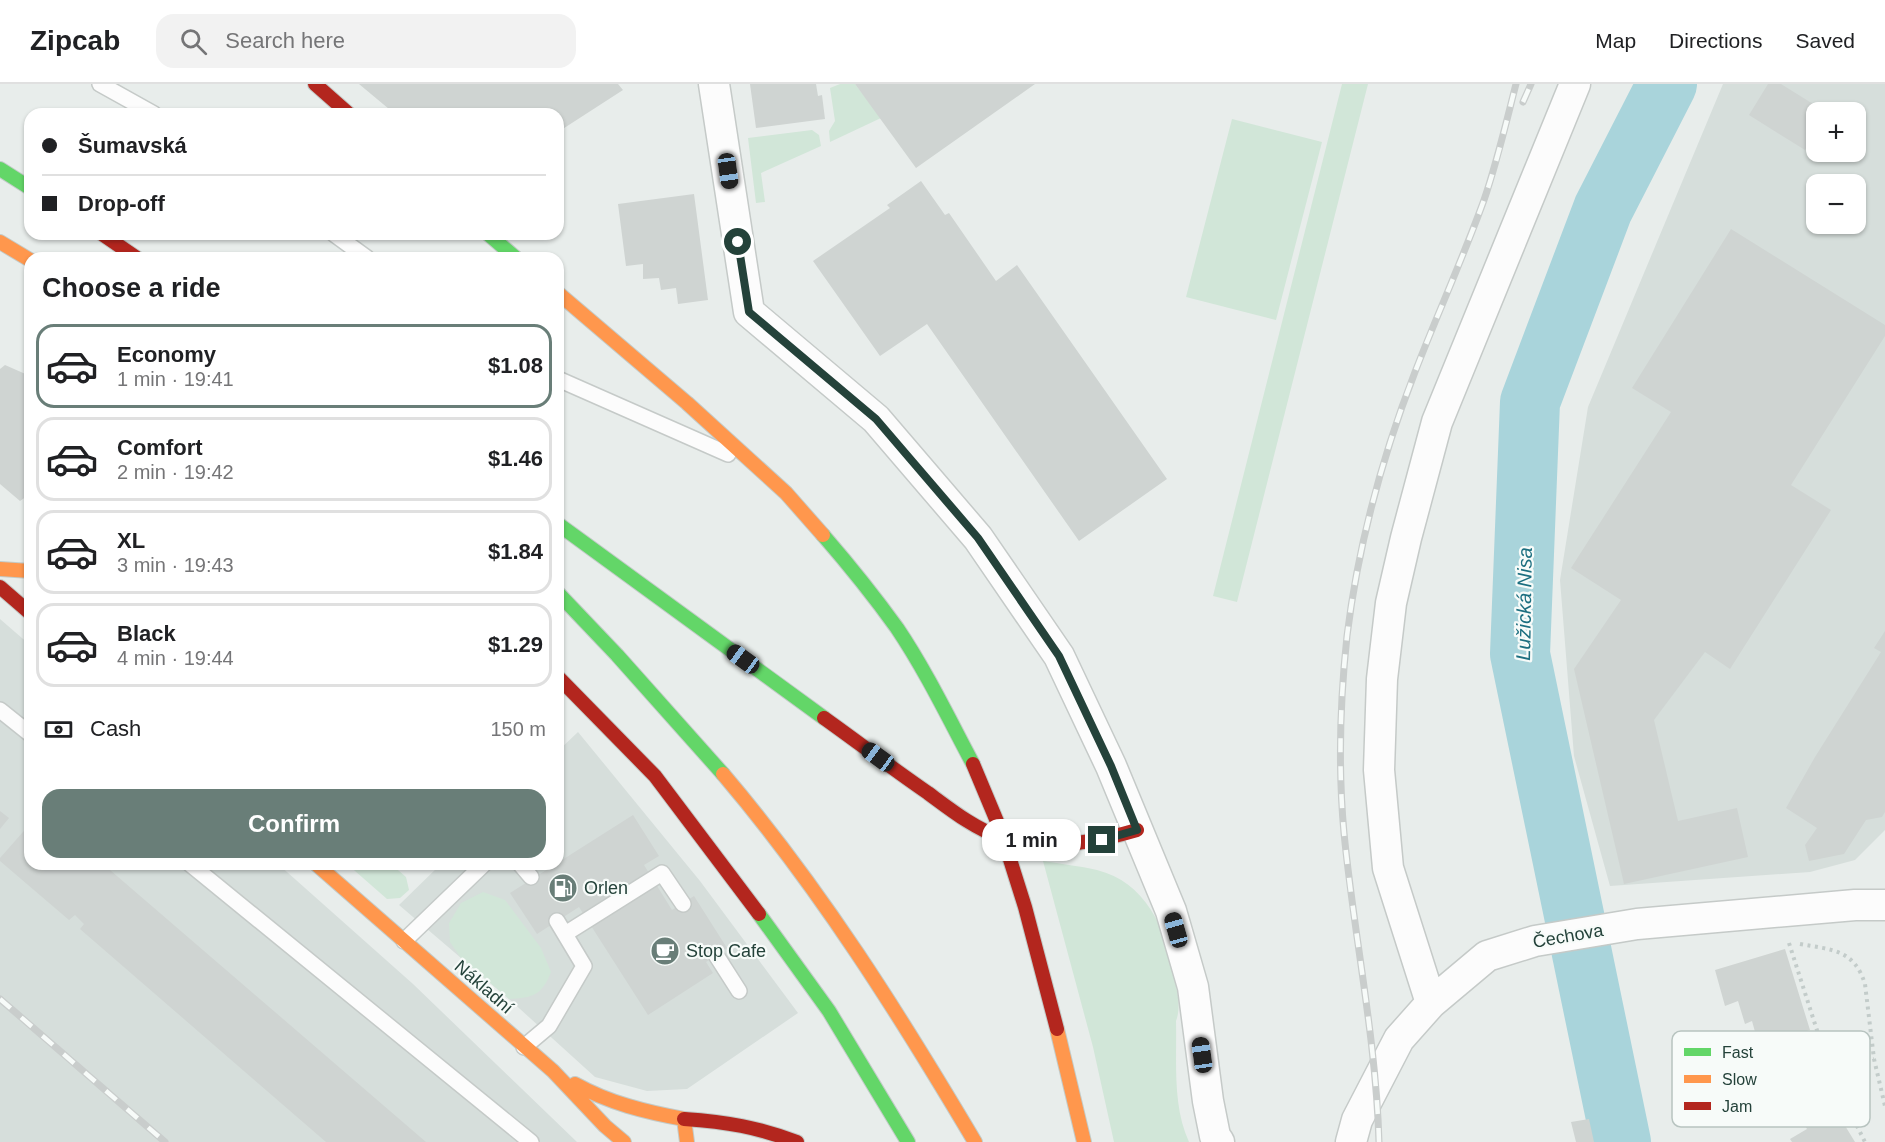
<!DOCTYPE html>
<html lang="en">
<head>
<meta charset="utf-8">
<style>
	body { margin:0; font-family:Helvetica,sans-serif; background:#f2f2f2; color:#202124; height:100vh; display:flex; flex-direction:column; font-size:22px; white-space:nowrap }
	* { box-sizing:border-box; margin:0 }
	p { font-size:20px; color:#757577 }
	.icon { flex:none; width:33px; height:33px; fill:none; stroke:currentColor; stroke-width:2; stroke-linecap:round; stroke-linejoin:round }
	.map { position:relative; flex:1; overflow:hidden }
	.drawer { position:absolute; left:24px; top:168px; width:540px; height:618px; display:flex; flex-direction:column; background:#fff; border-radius:18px; box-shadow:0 2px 4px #0004 }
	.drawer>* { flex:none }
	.top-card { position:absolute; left:24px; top:24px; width:540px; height:132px; border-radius:18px; box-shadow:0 2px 4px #0004; display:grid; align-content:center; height:132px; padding:0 18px; background:#fff }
	.tools { position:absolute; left:1806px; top:18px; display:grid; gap:12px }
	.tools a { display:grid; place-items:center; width:60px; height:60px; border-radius:12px; background:#fff; box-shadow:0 2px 4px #0004; font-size:30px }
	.end { position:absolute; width:27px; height:27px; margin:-14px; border:8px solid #24423a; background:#fff; box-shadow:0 0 0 3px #fff }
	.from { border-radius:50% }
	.bubble { position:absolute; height:42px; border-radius:18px; background:#fff; box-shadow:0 2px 4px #0004; font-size:20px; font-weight:700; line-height:42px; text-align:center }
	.car { position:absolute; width:18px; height:36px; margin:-18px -9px; border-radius:8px; box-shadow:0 0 4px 2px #0007; background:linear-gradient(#222 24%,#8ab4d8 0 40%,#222 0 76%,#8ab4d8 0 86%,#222 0) }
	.top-card b { display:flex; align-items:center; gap:21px; height:57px; font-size:22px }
	.top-card b+b { border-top:2px solid #e0e0e0 }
	.top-card i { width:15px; height:15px; background:#202124 }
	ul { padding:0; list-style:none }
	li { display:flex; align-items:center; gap:18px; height:84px; margin:0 12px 9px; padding:0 6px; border:3px solid #e0e0e0; border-radius:18px }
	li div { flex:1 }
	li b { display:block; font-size:22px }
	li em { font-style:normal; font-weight:700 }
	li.current { border-color:#697e78 }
	li>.icon { width:54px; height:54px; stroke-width:1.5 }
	h2 { padding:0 18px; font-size:27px; line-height:72px }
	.pay { display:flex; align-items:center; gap:15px; height:66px; padding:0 18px; font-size:22px }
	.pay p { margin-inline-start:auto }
	.action { display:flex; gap:12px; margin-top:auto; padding:12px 18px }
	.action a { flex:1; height:69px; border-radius:18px; background:#697e78; color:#fff; font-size:24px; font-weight:700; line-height:69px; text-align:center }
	header { display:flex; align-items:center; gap:36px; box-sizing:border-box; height:84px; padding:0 30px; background:#fff; border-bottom:2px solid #e0e0e0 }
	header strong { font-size:28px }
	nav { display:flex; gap:33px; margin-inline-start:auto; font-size:21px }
	.search { width:420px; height:54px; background:#f2f2f2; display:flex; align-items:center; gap:15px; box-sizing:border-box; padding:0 21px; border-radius:18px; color:#757577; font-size:22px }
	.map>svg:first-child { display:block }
</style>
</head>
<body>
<header>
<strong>Zipcab</strong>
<div class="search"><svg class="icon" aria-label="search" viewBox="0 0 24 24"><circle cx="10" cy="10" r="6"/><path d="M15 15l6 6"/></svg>Search here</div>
<nav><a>Map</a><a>Directions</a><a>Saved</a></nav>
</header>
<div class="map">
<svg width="1885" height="1058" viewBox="0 0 1885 1058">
	<rect width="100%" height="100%" fill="#e8edeb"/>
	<!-- built -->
	<path fill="#d6dedb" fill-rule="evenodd" d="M1723,0H1885V746L1855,776L1810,788L1610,802L1574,672L1560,496L1588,323ZM1816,28H1856V68H1816ZM1816,100H1856V140H1816Z
		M0,535L30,561V780H278L413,900L577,1058H0Z
		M578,648L700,797L798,929L687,1005L647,1007L595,993L509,915L399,821L441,780H558V667Z"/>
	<!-- green -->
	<path fill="#d1e6d8" d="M840,0H855L881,34L830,58L829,47L835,37L830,4Z
		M1342,0H1368L1237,518L1213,512Z
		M1232,35L1322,58L1276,236L1186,213Z
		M812,46L819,51L821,62L761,89L765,118L756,119L748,54Z
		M1043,777C1061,780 1080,782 1097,786C1145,798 1166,844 1173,887C1176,904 1182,921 1176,937C1177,976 1172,1021 1189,1058H1114L1093,963Z
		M347,780H391L406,793L409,806L400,814L387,815Z
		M483,808L505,816L541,864L551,888C542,911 533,914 509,915L461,874L450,858L449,839L461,819Z"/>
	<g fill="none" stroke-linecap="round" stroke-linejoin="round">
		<!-- river -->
		<path stroke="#a9d4db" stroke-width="60" d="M1621,1058L1520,570L1530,318L1603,125L1667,0"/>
	</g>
	<!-- building -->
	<path fill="#cfd4d2" d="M359,0H618L623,6L558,48V30H395Z
		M750,0H816L818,12L822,11L825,35L756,44Z
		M855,0H1035L916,84Z
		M1768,0H1781L1826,28H1816V48L1805,66L1749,31Z
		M921,97L945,131L949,129L996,197L1017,181L1167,395L1079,457L927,240L880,272L813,177L890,124L887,121Z
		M694,110L708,216L678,220L676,204L661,206L659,194L643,195V180L626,182L618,120Z
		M1731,145L1885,241V252L1791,401L1831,426L1730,585L1705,568L1654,636L1678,737L1737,724L1748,773L1624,800L1574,585L1621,516L1571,484L1671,328L1632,304Z
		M5,281L30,292V410L20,417L0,400V285Z
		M1885,547V728L1882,733L1866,736L1844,770L1809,777L1805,761L1817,744L1786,724L1815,673L1881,568L1874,564Z
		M0,727L9,734L0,745Z
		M633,731L659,772L644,781L672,826L694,812L727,864L706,878L713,889L648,931L579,823L537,850L510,809Z
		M30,740V780H103L426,1058H326L80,845L84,840L75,831L69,836L0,777V774Z
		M1785,865L1810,946L1759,962L1752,937L1745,940L1738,917L1725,922L1715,886Z
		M1824,1013L1833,1028L1836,1027L1855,1058H1792L1790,1055L1807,1045L1798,1031Z
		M1589,1035L1594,1058H1576L1571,1038Z"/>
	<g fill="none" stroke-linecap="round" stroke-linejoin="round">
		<!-- lane casing -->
		<g stroke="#c5cac8" stroke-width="18">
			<path id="lane" d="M100,0L154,30
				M334,150L367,174
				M558,295L728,370
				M0,626L30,650
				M190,780L531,1058
				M520,780L531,793
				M565,850L662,789L683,820
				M404,857L484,780
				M716,871L739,907
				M524,963L549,942L584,882L557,837"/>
		</g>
		<!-- street casing -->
		<g stroke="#c5cac8" stroke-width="33">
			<path id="street" d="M714,0L749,228L876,335L978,454L1059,572L1111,682L1171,827L1193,903L1208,1017L1215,1052L1219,1058
				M1431,919L1388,784L1379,686L1382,595L1391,519L1406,454L1437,338L1575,0
				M1351,1058L1357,1036L1399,955L1431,919L1487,872L1535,857L1637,840L1855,821H1885"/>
		</g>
		<!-- fast casing -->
		<g stroke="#c3cbc8" stroke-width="16">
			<path id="fast" d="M0,85L30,104
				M488,150L516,174
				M558,440L824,634
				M823,451C849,481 874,512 897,544C926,587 949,635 973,680
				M558,509L617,571L723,690
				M759,830L829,927L908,1058"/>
		</g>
		<!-- slow casing -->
		<g stroke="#c3cbc8" stroke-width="16">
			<path id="slow" d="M0,158L30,176
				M558,209L687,319L786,409L823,451
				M0,485L30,487
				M723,690C820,804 899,930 975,1058
				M316,780L553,987L605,1042L624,1058
				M1057,945L1084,1058
				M575,1000C609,1019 646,1028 684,1035L687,1058"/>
		</g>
		<!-- jam casing -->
		<g stroke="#c3cbc8" stroke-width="16">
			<path id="jam" d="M315,0L349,30
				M102,150L137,174
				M0,503L30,529
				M558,593L655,692L759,830
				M824,634C859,659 893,685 928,709C951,726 975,745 1002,754C1044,768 1096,758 1137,746
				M684,1035C728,1038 756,1043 797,1058"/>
		</g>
		<!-- path -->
		<path stroke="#c3ccca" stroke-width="4" stroke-dasharray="3 4.5" stroke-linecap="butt" d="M1789,859L1831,990L1865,1058
			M1800,860C1832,866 1854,865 1865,900L1874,975L1885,1022
			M1831,990L1874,975"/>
		<!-- lane -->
		<use href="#lane" stroke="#fcfcfc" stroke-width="15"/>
		<!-- street -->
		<use href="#street" stroke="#fcfcfc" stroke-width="30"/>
		<!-- fast -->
		<use href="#fast" stroke="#63d668" stroke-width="14"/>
		<!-- slow -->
		<use href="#slow" stroke="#ff974d" stroke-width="14"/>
		<!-- jam -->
		<use href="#jam" stroke="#b3261e" stroke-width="14"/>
		<!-- rail casing -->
		<g stroke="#c9cdcc" stroke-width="7">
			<path id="rail" d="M1523,18L1531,0
				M0,915L165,1058
				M1379,1058C1376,954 1354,852 1344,749C1338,684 1340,617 1347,552C1358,462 1382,373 1415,288C1437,231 1463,174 1484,116C1497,78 1506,39 1516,0"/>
		</g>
		<!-- rail -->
		<use href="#rail" stroke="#f7fbf9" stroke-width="4.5" stroke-dasharray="14" stroke-linecap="butt"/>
		<!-- jam-bridge casing -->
		<g stroke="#c3ccc9" stroke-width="16" stroke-linecap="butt">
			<path id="jam-bridge" d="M973,680L1001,747L1025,823L1057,945"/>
		</g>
		<!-- jam-bridge -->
		<use href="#jam-bridge" stroke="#b3261e" stroke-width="14"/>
	</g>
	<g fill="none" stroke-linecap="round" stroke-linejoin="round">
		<!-- route -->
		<path stroke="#24423a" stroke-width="8" d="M738,158L749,228L876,335L978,454L1059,572L1111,682L1137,746L1102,756"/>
	</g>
	<!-- icons -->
	<defs>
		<g id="fuel-disc" transform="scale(1.5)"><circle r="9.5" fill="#697e78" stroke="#f7fbf9"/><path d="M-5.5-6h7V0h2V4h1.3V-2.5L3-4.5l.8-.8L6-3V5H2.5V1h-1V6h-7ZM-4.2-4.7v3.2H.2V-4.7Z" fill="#fff"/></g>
		<g id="cafe-disc" transform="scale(1.5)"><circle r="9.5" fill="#697e78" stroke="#f7fbf9"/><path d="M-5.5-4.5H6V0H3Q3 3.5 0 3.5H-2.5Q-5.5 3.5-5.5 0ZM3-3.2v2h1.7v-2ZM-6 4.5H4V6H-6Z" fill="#fff"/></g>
	</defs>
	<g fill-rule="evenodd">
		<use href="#fuel-disc" x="563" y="804"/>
		<use href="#cafe-disc" x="665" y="867"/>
	</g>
	<g text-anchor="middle" stroke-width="4.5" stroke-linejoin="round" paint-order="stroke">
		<!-- poi labels -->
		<g font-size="18" fill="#24423a" stroke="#f7fbf9" text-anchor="start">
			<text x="584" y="810">Orlen</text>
			<text x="686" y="873">Stop Cafe</text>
		</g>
		<!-- street labels -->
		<g font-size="18" fill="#24423a" stroke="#f7fbf9">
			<text transform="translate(1568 852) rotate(-10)" y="6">Čechova</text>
			<text transform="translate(484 903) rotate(41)" y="6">Nákladní</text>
		</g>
		<!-- water labels -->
		<g font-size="20" font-style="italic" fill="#1c6f80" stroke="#f7fbf9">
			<text transform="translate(1524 520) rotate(-89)" y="7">Lužická Nisa</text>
		</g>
	</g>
	<!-- legend -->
	<rect x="1672" y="947" width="198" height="96" rx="9" fill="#f7fbf9" stroke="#b8c4c0" stroke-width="1.5"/>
	<rect x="1684" y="964" width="27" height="8" fill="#63d668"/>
	<rect x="1684" y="991" width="27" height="8" fill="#ff974d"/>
	<rect x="1684" y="1018" width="27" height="8" fill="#b3261e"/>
	<g font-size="16" fill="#24423a">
		<text x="1722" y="974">Fast</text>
		<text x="1722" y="1001">Slow</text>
		<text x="1722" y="1028">Jam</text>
	</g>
</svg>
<div class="tools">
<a>+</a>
<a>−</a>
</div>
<i class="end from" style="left:738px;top:158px"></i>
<i class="end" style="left:1102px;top:756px"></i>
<div class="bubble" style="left:982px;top:735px;width:99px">1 min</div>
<i class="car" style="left:728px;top:87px;rotate:172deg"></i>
<i class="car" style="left:743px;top:575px;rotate:306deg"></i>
<i class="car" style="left:878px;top:673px;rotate:306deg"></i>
<i class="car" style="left:1176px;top:846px;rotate:344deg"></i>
<i class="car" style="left:1202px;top:971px;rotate:352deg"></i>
<div class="top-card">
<b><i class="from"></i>Šumavská</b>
<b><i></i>Drop-off</b>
</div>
<section class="drawer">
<h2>Choose a ride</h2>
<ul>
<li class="current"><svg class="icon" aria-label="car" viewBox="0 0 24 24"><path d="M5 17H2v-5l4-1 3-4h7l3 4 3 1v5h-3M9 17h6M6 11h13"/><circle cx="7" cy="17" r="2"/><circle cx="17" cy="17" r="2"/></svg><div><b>Economy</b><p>1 min · 19:41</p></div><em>$1.08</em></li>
<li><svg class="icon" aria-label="car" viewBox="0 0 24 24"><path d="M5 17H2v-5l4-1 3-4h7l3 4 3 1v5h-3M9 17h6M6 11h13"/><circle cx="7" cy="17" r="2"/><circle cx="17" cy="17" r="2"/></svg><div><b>Comfort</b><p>2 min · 19:42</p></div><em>$1.46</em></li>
<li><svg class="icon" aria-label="car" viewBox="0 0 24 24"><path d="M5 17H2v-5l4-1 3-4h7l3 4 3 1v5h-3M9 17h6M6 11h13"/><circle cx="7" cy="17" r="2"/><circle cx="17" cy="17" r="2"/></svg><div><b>XL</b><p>3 min · 19:43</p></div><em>$1.84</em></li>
<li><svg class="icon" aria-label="car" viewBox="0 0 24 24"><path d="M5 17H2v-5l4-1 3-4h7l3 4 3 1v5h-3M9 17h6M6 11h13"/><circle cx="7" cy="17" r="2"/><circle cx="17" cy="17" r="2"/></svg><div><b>Black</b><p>4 min · 19:44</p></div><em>$1.29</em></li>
</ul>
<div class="pay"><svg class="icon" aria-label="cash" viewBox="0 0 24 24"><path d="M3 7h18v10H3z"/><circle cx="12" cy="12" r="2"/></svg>Cash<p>150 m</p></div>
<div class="action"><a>Confirm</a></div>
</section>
</div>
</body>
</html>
